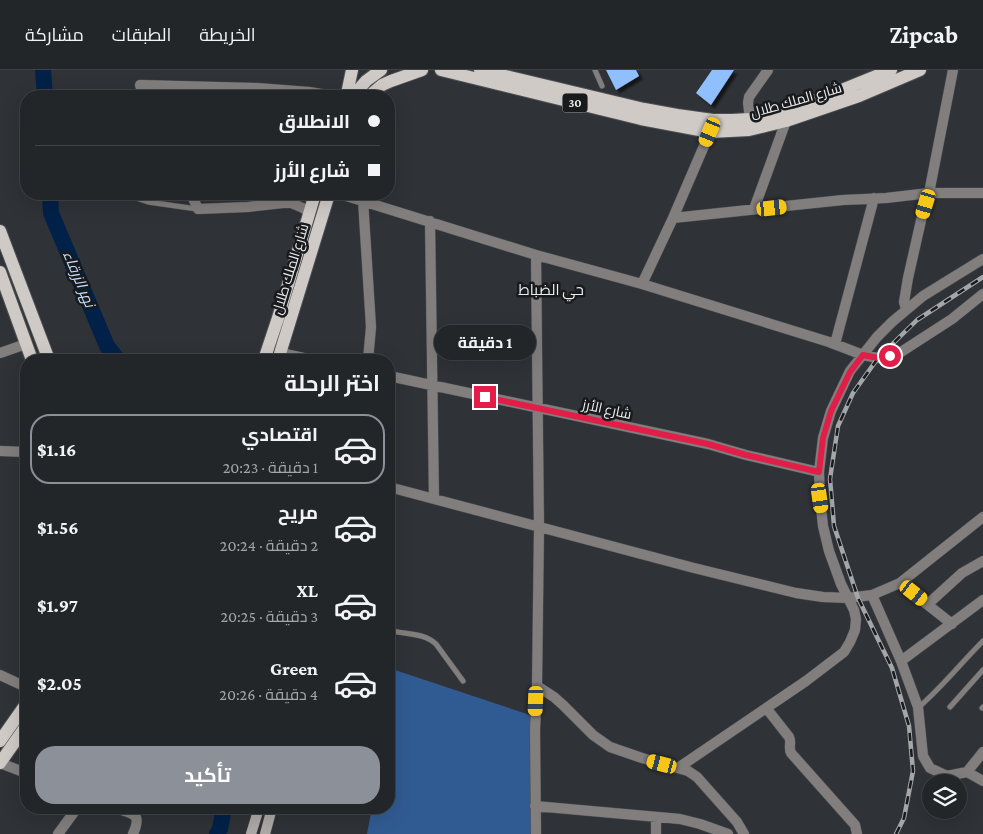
<!DOCTYPE html>
<html lang="ar">
<head>
<meta charset="utf-8">
<style>
	body { margin:0; font-family:"Crimson Pro",Cairo,serif; background:#2b2e30; color:#f1f3f6; direction:rtl; height:100vh; display:flex; flex-direction:column; font-size:19px; white-space:nowrap }
	* { box-sizing:border-box; margin:0 }
	p { font-size:16px; color:#a3a5a8 }
	.icon { flex:none; width:28px; height:28px; fill:none; stroke:currentColor; stroke-width:2; stroke-linecap:round; stroke-linejoin:round }
	.map { position:relative; flex:1; overflow:hidden; direction:ltr }
	.panel { position:absolute; left:20px; top:284px; width:375px; height:460px; display:flex; flex-direction:column; background:#232628; border-radius:20px; box-shadow:0 5px 20px #0002,0 0 0 1px #404345; direction:rtl }
	.panel>* { flex:none }
	.hud { position:absolute; left:20px; top:20px; width:375px; height:110px; border-radius:20px; box-shadow:0 5px 20px #0002,0 0 0 1px #404345; direction:rtl; display:grid; align-content:center; height:110px; padding:0 15px; background:#232628 }
	.buttons { position:absolute; left:922px; top:704px; display:grid; gap:10px }
	.buttons a { display:grid; place-items:center; width:45px; height:45px; border-radius:50%; background:#232628; box-shadow:0 5px 20px #0002,0 0 0 1px #404345; font-size:25px }
	.end { position:absolute; width:22px; height:22px; margin:-11px; border:6px solid #e11d48; background:#fff; box-shadow:0 0 0 2px #fff }
	.from { border-radius:50% }
	.bubble { position:absolute; height:35px; border-radius:18px; background:#232628; box-shadow:0 5px 20px #0002,0 0 0 1px #404345; font-size:16px; font-weight:700; line-height:35px; text-align:center; direction:rtl }
	.car { position:absolute; width:15px; height:30px; margin:-15px -8px; border-radius:6px; box-shadow:0 0 4px 1px #0007; background:linear-gradient(#f5c518 24%,#345 0 40%,#f5c518 0 76%,#345 0 86%,#f5c518 0) }
	.hud b { display:flex; align-items:center; gap:18px; height:48px; font-size:19px }
	.hud b+b { border-top:1px solid #404345 }
	.hud i { width:12px; height:12px; background:#f1f3f6 }
	ul { padding:0; list-style:none }
	li { display:flex; align-items:center; gap:15px; height:70px; margin:0 10px 8px; padding:0 5px; border:2px solid transparent; border-radius:20px }
	li div { flex:1 }
	li b { display:block; font-size:19px }
	li em { font-style:normal; font-weight:700 }
	li.current { border-color:#8c9099 }
	li>.icon { width:45px; height:45px; stroke-width:1.5 }
	h2 { padding:0 15px; font-size:22px; line-height:60px }
	.action { display:flex; gap:10px; margin-top:auto; padding:10px 15px }
	.action a { flex:1; height:58px; border-radius:20px; background:#8c9099; color:#fff; font-size:20px; font-weight:700; line-height:58px; text-align:center }
	header { display:flex; align-items:center; gap:30px; box-sizing:border-box; height:70px; padding:0 25px; background:#232628; border-bottom:1px solid #404345 }
	header strong { font-size:24px }
	nav { display:flex; gap:28px; margin-inline-start:auto; font-size:18px }
	.map>svg:first-child { display:block }
</style>
</head>
<body>
<header>
<strong>Zipcab</strong>
<nav><a>الخريطة</a><a>الطبقات</a><a>مشاركة</a></nav>
</header>
<div class="map">
<svg width="983" height="764" viewBox="0 0 983 764">
	<defs>
		<filter id="shadow"><feDropShadow dx="3.5" dy="3.5" stdDeviation="1" flood-color="#0009"/></filter>
	</defs>
	<rect width="100%" height="100%" fill="#2f3236"/>
	<!-- green -->
	<path fill="#305b92" d="M395,600L530,645L531,764H367L372,738H389V638Z"/>
	<g fill="none" stroke-linecap="round" stroke-linejoin="round">
		<!-- river -->
		<path stroke="#022148" stroke-width="16" d="M43,0L45,26
			M50,124L51,143L107,276L118,290
			M217,764L220,759L224,738"/>
	</g>
	<!-- building -->
	<path fill="#90bffe" filter="url(#shadow)" d="M606,0H636L639,6L616,20Z
		M712,0H734L711,35L696,23Z"/>
	<g fill="none" stroke-linecap="round" stroke-linejoin="round">
		<!-- service casing -->
		<g stroke="#4d5054" stroke-width="6">
			<path id="service" d="M595,0L602,16
				M124,124L148,132L197,139
				M389,560C405,565 423,562 436,574L463,611
				M919,637C942,617 961,593 983,571
				M950,637L983,600
				M982,638L983,637"/>
		</g>
		<!-- minor casing -->
		<g stroke="#4d5054" stroke-width="11">
			<path id="minor" d="M144,26L140,15L257,18L309,22L333,26
				M750,49L748,33L749,27L768,0
				M191,124L198,139L248,137L283,133H291L303,138L309,142
				M340,124L536,185L642,214L829,272L863,285L878,288L890,286L901,282L952,249L983,224
				M363,130L371,257L368,290
				M754,139L786,51
				M673,148L843,130L886,128L929,123H983
				M430,151L434,429
				M642,214L673,148L710,62
				M906,239L904,232L908,208L922,146L929,123L953,0
				M835,274L874,128
				M0,283L26,274
				M281,283L313,290
				M389,306L708,374L746,385L819,402
				M389,417L694,498L796,523L823,527L848,528L872,525L900,513L983,447
				M900,513L952,554
				M872,525L901,591L918,637L923,686L930,698L947,706L967,702L983,711
				M928,534L962,503L983,491
				M901,591L983,530
				M0,605L26,617
				M537,616L554,627L563,635L593,665L610,677L642,688L688,701L697,707L737,752L744,764
				M767,639L789,667C792,672 788,677 791,683L855,755L857,764
				M0,693L26,703
				M678,698L806,611L844,582L850,572L855,560L856,549L854,540L841,514L829,481L823,456L820,428L819,402L823,368L831,341L850,301L877,267L892,252L923,226L983,189
				M967,702L983,682
				M535,736L680,749L700,754L728,764
				M116,738C134,745 142,743 133,764
				M656,747V764
				M58,764L77,738
				M536,764L535,660L537,616L539,457L536,185"/>
		</g>
		<!-- tertiary casing -->
		<g stroke="#4d5054" stroke-width="11">
			<path id="tertiary" d="M0,381L26,382"/>
		</g>
		<!-- secondary casing -->
		<g stroke="#4d5054" stroke-width="11">
			<path id="secondary" d="M251,764L259,738
				M265,764L272,738"/>
		</g>
		<!-- primary casing -->
		<g stroke="#4d5054" stroke-width="14">
			<path id="primary" d="M441,0L641,49L710,62L749,60L786,51L859,26L920,0
				M480,0L644,39L677,45L713,50H732L750,49L768,46L822,28L891,0
				M349,26L348,19L352,0
				M353,26L366,11L381,0
				M369,26L382,15L391,11L422,0
				M0,161L49,290
				M0,202L32,290
				M264,290L278,248L315,124
				M278,290L329,124
				M0,671L26,634
				M0,693L26,656"/>
		</g>
		<!-- service -->
		<use href="#service" stroke="#817e7d" stroke-width="5"/>
		<!-- minor -->
		<use href="#minor" stroke="#817e7d" stroke-width="10"/>
		<!-- tertiary -->
		<use href="#tertiary" stroke="#817e7d" stroke-width="10"/>
		<!-- secondary -->
		<use href="#secondary" stroke="#ada9a7" stroke-width="10"/>
		<!-- primary -->
		<use href="#primary" stroke="#d0cac7" stroke-width="12"/>
		<!-- rail casing -->
		<g stroke="#a4a6a9" stroke-width="4.5">
			<path id="rail" d="M896,764L904,748L913,701L909,656L892,598L858,528L834,456L830,409L838,356L853,323L878,288L917,250L983,207"/>
		</g>
		<!-- rail -->
		<use href="#rail" stroke="#181a1c" stroke-width="2.5" stroke-dasharray="8" stroke-linecap="butt"/>
	</g>
	<g fill="none" stroke-linecap="round" stroke-linejoin="round">
		<!-- route -->
		<path stroke="#e11d48" stroke-width="6" d="M485,327L708,374L746,385L819,402L823,368L831,341L850,302L863,285L878,288L890,286"/>
	</g>
	<g text-anchor="middle" stroke-width="5" stroke-linejoin="round" paint-order="stroke">
		<!-- shield labels -->
		<rect fill="#181a1c" stroke="#acaeb1" stroke-width="1" x="562.5" y="23.5" width="25" height="19" rx="4"/>
		<g font-size="12" font-weight="bold" fill="#eceef1">
			<text x="575" y="37">30</text>
		</g>
		<!-- street labels -->
		<g font-size="14" fill="#eceef1" stroke="#181a1c">
			<text transform="translate(796 30) rotate(-16)" y="5">شارع الملك طلال</text>
			<text transform="translate(290 199) rotate(-73)" y="5">شارع الملك طلال</text>
			<text transform="translate(607 339) rotate(12)" y="5">شارع الأرز</text>
		</g>
		<!-- water labels -->
		<g font-size="15" font-style="italic" fill="#c3dcfd" stroke="#181a1c">
			<text transform="translate(79 209) rotate(67)" y="5">نهر الزرقاء</text>
		</g>
		<!-- neighbourhood labels -->
		<g font-size="15" fill="#eceef1" stroke="#181a1c">
			<text x="551" y="225">حي الضباط</text>
		</g>
	</g>
</svg>
<div class="buttons">
<a><svg class="icon" aria-label="layers" viewBox="0 0 24 24"><path d="M12 4l9 5-9 5-9-5zM3 14l9 5 9-5"/></svg></a>
</div>
<i class="end from" style="left:890px;top:286px"></i>
<i class="end" style="left:485px;top:327px"></i>
<div class="bubble" style="left:434px;top:255px;width:102px">1 دقيقة</div>
<i class="car" style="left:710px;top:62px;rotate:203deg"></i>
<i class="car" style="left:926px;top:134px;rotate:197deg"></i>
<i class="car" style="left:772px;top:138px;rotate:84deg"></i>
<i class="car" style="left:820px;top:428px;rotate:172deg"></i>
<i class="car" style="left:914px;top:523px;rotate:128deg"></i>
<i class="car" style="left:536px;top:631px;rotate:182deg"></i>
<i class="car" style="left:662px;top:694px;rotate:285deg"></i>
<div class="hud">
<b><i class="from"></i>الانطلاق</b>
<b><i></i>شارع الأرز</b>
</div>
<section class="panel">
<h2>اختر الرحلة</h2>
<ul>
<li class="current"><svg class="icon" aria-label="car" viewBox="0 0 24 24"><path d="M5 17H2v-5l4-1 3-4h7l3 4 3 1v5h-3M9 17h6M6 11h13"/><circle cx="7" cy="17" r="2"/><circle cx="17" cy="17" r="2"/></svg><div><b>اقتصادي</b><p>1 دقيقة · 20:23</p></div><em>$1.16</em></li>
<li><svg class="icon" aria-label="car" viewBox="0 0 24 24"><path d="M5 17H2v-5l4-1 3-4h7l3 4 3 1v5h-3M9 17h6M6 11h13"/><circle cx="7" cy="17" r="2"/><circle cx="17" cy="17" r="2"/></svg><div><b>مريح</b><p>2 دقيقة · 20:24</p></div><em>$1.56</em></li>
<li><svg class="icon" aria-label="car" viewBox="0 0 24 24"><path d="M5 17H2v-5l4-1 3-4h7l3 4 3 1v5h-3M9 17h6M6 11h13"/><circle cx="7" cy="17" r="2"/><circle cx="17" cy="17" r="2"/></svg><div><b>XL</b><p>3 دقيقة · 20:25</p></div><em>$1.97</em></li>
<li><svg class="icon" aria-label="car" viewBox="0 0 24 24"><path d="M5 17H2v-5l4-1 3-4h7l3 4 3 1v5h-3M9 17h6M6 11h13"/><circle cx="7" cy="17" r="2"/><circle cx="17" cy="17" r="2"/></svg><div><b>Green</b><p>4 دقيقة · 20:26</p></div><em>$2.05</em></li>
</ul>
<div class="action"><a>تأكيد</a></div>
</section>
</div>
</body>
</html>
